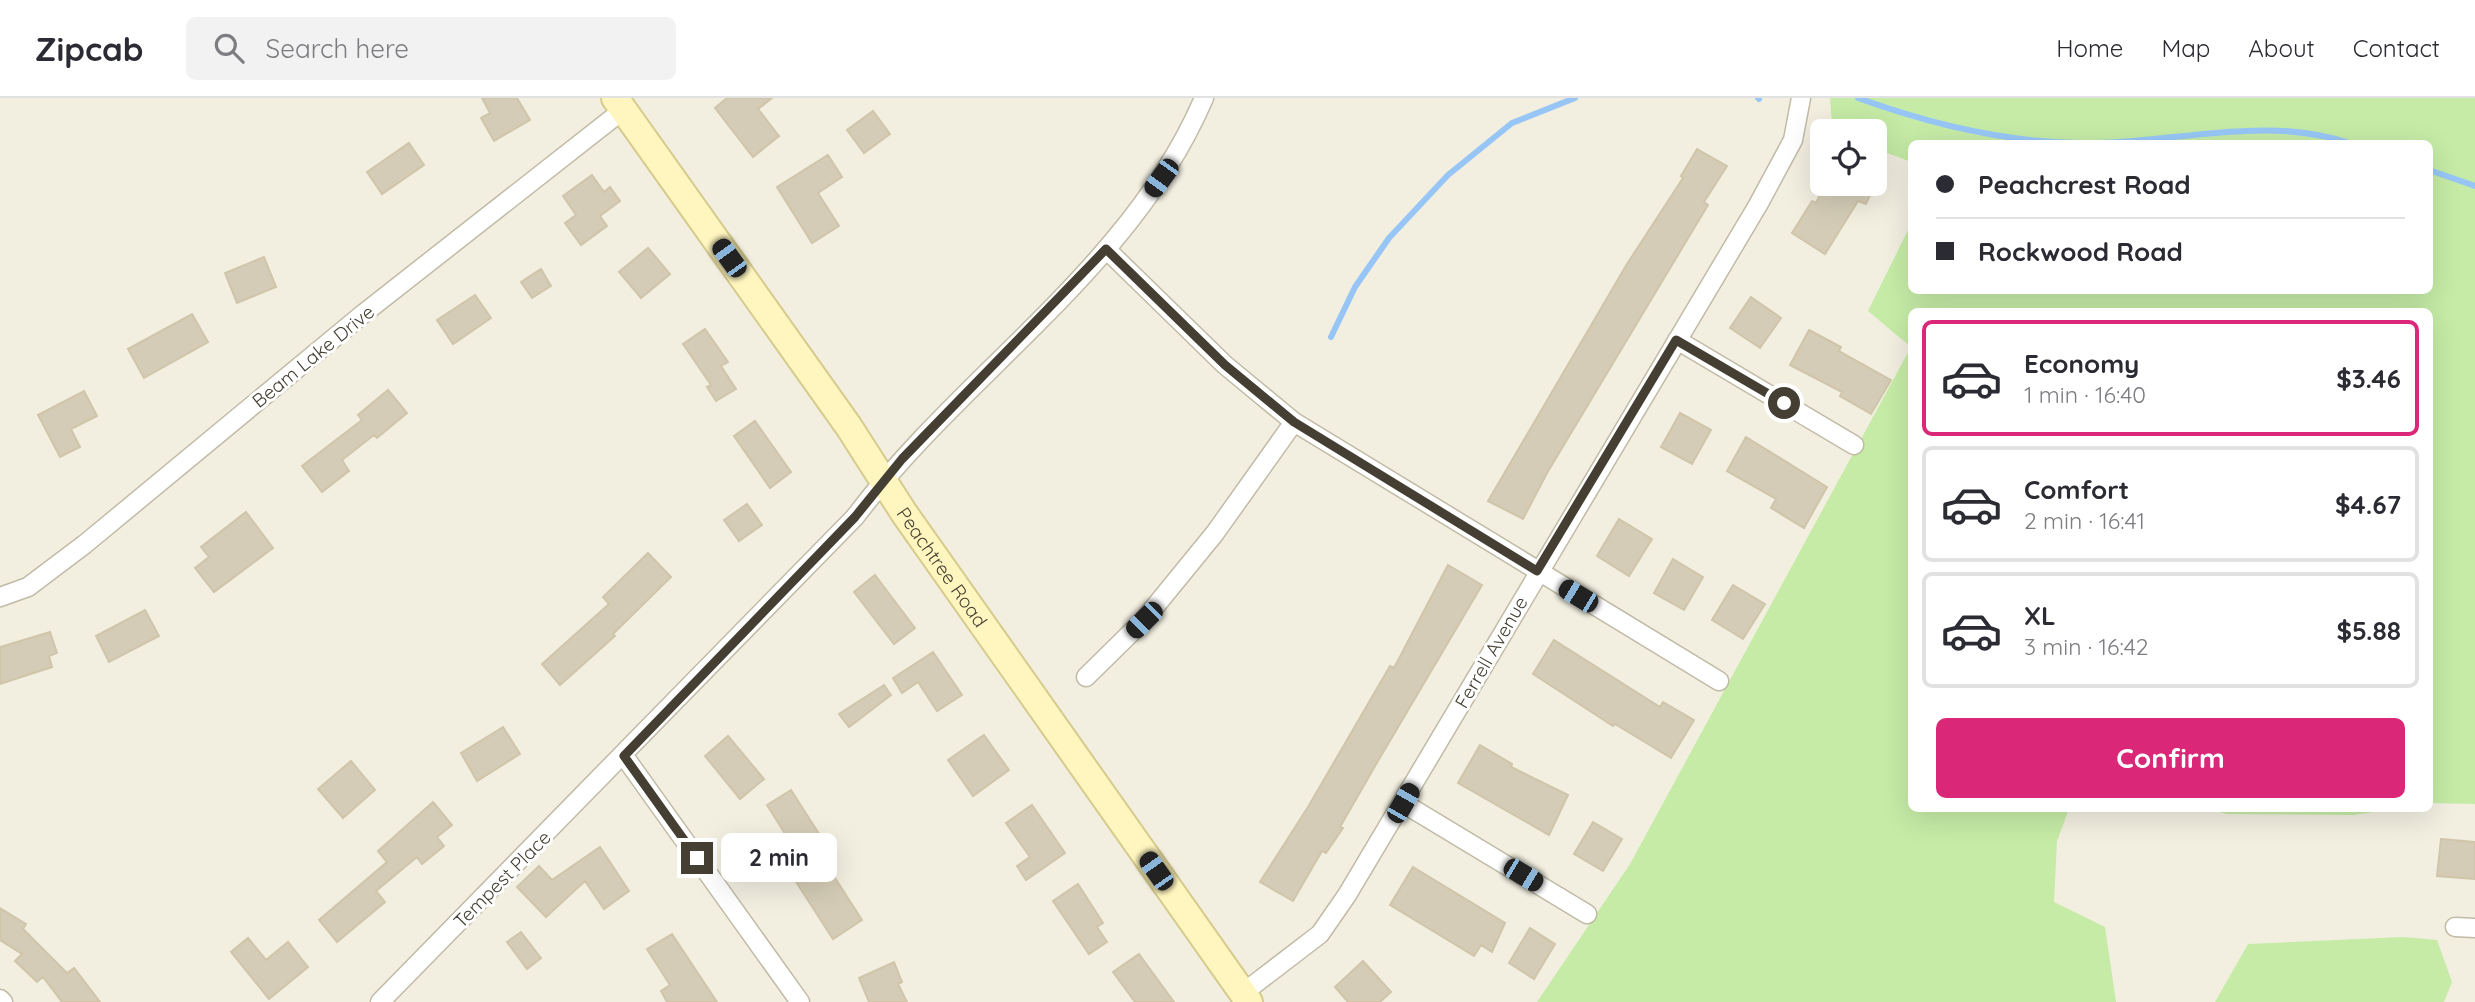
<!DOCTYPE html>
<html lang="en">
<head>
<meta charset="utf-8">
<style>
	body { margin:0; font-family:Quicksand,sans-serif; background:#f2f2f3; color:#2b2b33; height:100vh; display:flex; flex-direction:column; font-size:26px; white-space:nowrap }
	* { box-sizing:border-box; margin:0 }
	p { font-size:23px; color:#7c7c81 }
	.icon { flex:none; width:38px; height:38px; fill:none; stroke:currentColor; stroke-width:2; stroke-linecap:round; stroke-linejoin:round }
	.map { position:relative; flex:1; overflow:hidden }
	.panel { position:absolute; left:1908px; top:210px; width:525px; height:504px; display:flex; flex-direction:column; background:#fff; border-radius:10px; box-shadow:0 7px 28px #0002 }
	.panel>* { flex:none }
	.hud { position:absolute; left:1908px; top:42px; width:525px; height:154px; border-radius:10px; box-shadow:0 7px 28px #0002; display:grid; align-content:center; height:154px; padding:0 28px; background:#fff }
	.buttons { position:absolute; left:1810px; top:21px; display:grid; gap:14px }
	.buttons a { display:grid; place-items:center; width:77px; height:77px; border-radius:10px; background:#fff; box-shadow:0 7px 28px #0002; font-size:35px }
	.end { position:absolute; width:32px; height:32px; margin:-16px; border:9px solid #443f32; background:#fff; box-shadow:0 0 0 4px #fff }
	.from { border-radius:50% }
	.bubble { position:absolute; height:49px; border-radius:10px; background:#fff; box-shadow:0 7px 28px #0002; font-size:23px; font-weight:700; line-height:49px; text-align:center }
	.car { position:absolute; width:21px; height:42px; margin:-21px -10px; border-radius:9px; box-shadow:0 0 5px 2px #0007; background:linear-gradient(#222 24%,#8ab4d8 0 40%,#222 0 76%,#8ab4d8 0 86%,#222 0) }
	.hud b { display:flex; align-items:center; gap:24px; height:66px; font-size:26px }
	.hud b+b { border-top:2px solid #e1e1e2 }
	.hud i { width:18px; height:18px; background:#2b2b33 }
	ul { padding:12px 0 0; list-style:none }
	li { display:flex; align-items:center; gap:21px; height:116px; margin:0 14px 10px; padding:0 14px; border:4px solid #e1e1e2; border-radius:10px }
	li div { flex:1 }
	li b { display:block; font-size:26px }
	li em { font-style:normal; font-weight:700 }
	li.current { border-color:#db2777 }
	li>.icon { width:63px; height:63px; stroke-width:1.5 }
	.primary-button { display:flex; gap:14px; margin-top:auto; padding:14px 28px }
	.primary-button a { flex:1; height:80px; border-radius:10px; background:#db2777; color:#fff; font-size:28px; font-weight:700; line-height:80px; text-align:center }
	header { display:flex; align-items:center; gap:42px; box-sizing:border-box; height:98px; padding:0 35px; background:#fff; border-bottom:2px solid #e1e1e2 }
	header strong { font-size:33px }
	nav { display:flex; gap:38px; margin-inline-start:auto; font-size:24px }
	.search { width:490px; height:63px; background:#f2f2f3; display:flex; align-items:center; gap:18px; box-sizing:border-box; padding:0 24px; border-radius:10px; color:#7c7c81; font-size:26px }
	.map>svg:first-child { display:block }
</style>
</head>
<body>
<header>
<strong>Zipcab</strong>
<div class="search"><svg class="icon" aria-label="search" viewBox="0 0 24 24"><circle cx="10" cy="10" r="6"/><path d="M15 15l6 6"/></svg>Search here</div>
<nav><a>Home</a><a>Map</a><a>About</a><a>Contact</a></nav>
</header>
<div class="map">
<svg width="2475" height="904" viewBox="0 0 2475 904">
	<rect width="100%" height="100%" fill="#f2efe1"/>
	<!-- green -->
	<path fill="#c5eba6" d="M1830,0H2475V706L2429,705V214H1911V710L2069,711L2057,743L2054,804L2105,829L2116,904H1537L1630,766L1911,249L1868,213L1911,126V192H2429V46H1911V64L1874,50V33H1840L1832,26Z
		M2208,711H2396L2353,717L2227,716Z
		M2403,839L2437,842L2452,884L2444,904H2215L2248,846Z"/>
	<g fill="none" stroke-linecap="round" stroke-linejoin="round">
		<!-- stream -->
		<path stroke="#97c6f6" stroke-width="6" d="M1758,0L1759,1
			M1858,0C1935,28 2015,47 2098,45C2183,43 2269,17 2352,46
			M2429,72L2475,88
			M1331,239L1355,189L1389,140L1448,77L1512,25L1575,0"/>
	</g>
	<!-- building -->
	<path fill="#d4ccb6" stroke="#d0c5a9" stroke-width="2" d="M482,0H517L530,22L494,43L481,20L490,15Z
		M727,0H772L758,11L779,38L753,59L715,10Z
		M873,13L890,36L864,55L847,32Z
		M409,45L424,67L382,96L367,74Z
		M1697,51L1727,68L1704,104L1708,107L1547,375L1523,421L1488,403L1627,166L1683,80L1681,78Z
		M828,57L842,79L818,95L839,128L812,145L777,89Z
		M592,77L604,94L610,89L620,103L600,118L607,128L581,147L565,125L576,117L563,98Z
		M1819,86H1875L1866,106L1858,103L1825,156L1792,135L1812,103L1816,105L1824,88Z
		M648,150L670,176L641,200L619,174Z
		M264,159L276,189L237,205L225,175Z
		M541,171L551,188L532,200L521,184Z
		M475,197L491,220L453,246L437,222Z
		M1751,199L1781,220L1760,250L1730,230Z
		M192,216L208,244L144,280L128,251Z
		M705,231L728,264L721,268L736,291L716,303L707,289L711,287L683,246Z
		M1809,232L1841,249L1839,253L1891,282L1871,316L1840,298L1842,294L1790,267Z
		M388,292L407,315L377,340L374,337L342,362L349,373L322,394L302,368L362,322L358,317Z
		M84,293L97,318L71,331L80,349L60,359L38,317Z
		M1680,315L1711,332L1692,366L1661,349Z
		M755,323L791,374L770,390L734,338Z
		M1746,339L1827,389L1804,430L1771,410L1776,401L1727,373Z
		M747,406L762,427L739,443L724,422Z
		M246,414L273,450L214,494L195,470L209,459L201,449Z
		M1619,421L1652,441L1629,478L1597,458Z
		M648,455L671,479L613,536L615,538L560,587L542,566L609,506L603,499Z
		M1673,461L1703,479L1684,512L1654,495Z
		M1448,467L1482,487L1378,663L1340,729L1343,730L1326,755L1322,753L1293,803L1260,784L1308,709L1390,568L1394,570Z
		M875,477L915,530L894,546L854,494Z
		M1733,487L1765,506L1743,541L1712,522Z
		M145,512L159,538L109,564L96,538Z
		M50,534L57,555L49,558L52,569L0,586V549Z
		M1554,542L1660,609L1663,604L1694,622L1671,660L1615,626L1613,628L1533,576Z
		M933,554L962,597L937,613L918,584L902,595L893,580Z
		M884,587L891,597L849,629L839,616Z
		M503,629L520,656L477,683L461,655Z
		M984,637L1009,672L973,698L948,662Z
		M728,638L764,681L740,701L705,658Z
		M1480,647L1512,666L1511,669L1568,697L1549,737L1458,685Z
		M351,663L375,692L343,720L318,691Z
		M791,692L828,750L819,755L862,822L833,841L775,751L789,742L767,707Z
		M433,704L452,727L437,739L444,748L422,766L417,759L376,793L385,804L337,844L319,822L387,764L378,753Z
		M1032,707L1065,755L1026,782L1017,768L1030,759L1006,725Z
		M1593,724L1622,741L1603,773L1574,756Z
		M2441,741L2475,744V781L2437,778Z
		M600,749L629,793L604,811L585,783L546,819L517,789L539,768L552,782Z
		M1413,769L1505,825L1492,854L1481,847L1474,858L1390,807Z
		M1078,786L1103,825L1097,829L1107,844L1089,856L1053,803Z
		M0,810L26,826L23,831L67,875L74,870L100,904H62L43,879L37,884L15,863L22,856L0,842Z
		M1530,830L1555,846L1534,881L1509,865Z
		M521,834L541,860L527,871L507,844Z
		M672,836L717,904H667L661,893L670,887L647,851Z
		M248,840L266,862L288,844L308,869L269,901L231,854Z
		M1139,856L1174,904H1135L1113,874Z
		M1363,863L1391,894L1380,904H1348L1335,889Z
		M894,864L902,884L898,886L907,904H869L859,880Z"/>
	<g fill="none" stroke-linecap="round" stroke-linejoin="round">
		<!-- street casing -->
		<g stroke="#c1bba6" stroke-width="21">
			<path id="street" d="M1106,151L1225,267L1294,324L1719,583
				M1677,242L1854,347
				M0,499L28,489L85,446L363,216L623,12
				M1086,579L1144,522L1215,435L1294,324
				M624,658L800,904
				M1403,705L1587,816
				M2455,829L2475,830
				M1243,895L1320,836L1347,797L1758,107L1793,42L1801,0
				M0,901L3,904
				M380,904L855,419C964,274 1131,171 1204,0"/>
		</g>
		<!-- secondary casing -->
		<g stroke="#d6cb8c" stroke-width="30">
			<g id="secondary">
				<path id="s1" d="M615,0L849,329L904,415L1249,904"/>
			</g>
		</g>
		<!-- street -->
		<use href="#street" stroke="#fff" stroke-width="18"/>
		<!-- secondary -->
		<use href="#secondary" stroke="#fff6bf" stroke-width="26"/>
	</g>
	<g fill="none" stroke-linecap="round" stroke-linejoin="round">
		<!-- route -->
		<path stroke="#443f32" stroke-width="9" d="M697,760L624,658L855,419L902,361L1106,151L1225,267L1294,324L1537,473L1676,242L1784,305"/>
	</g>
	<g text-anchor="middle" stroke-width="6" stroke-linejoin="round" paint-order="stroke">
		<!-- street labels -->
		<g font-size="19" fill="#443f32" stroke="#fff">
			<text transform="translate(313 258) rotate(-39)" y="7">Beam Lake Drive</text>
			<text dy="7" stroke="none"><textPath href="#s1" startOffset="572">Peachtree Road</textPath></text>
			<text transform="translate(1491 554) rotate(-60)" y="7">Ferrell Avenue</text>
			<text transform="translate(502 781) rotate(-45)" y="7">Tempest Place</text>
		</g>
	</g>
</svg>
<div class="buttons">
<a><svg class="icon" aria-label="locate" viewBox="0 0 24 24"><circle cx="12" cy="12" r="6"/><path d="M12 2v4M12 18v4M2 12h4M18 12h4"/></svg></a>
</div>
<i class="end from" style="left:1784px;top:305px"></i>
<i class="end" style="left:697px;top:760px"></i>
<div class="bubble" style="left:721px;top:735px;width:116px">2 min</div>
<i class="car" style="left:1161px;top:80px;rotate:216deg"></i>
<i class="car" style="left:729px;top:160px;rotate:324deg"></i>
<i class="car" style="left:1578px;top:498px;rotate:301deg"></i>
<i class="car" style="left:1144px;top:522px;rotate:225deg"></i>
<i class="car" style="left:1403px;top:705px;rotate:30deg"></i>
<i class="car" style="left:1156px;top:773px;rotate:325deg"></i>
<i class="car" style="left:1523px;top:777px;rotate:121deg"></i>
<div class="hud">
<b><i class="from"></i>Peachcrest Road</b>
<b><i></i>Rockwood Road</b>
</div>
<section class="panel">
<ul>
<li class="current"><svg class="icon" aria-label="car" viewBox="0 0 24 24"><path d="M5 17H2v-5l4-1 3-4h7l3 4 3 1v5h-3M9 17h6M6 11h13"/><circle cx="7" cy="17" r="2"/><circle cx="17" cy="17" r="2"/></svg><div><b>Economy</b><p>1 min · 16:40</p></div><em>$3.46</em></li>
<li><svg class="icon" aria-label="car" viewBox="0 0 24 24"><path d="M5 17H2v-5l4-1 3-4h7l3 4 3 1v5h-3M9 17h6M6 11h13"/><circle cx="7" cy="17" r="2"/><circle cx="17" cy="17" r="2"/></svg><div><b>Comfort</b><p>2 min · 16:41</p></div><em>$4.67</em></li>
<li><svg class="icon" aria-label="car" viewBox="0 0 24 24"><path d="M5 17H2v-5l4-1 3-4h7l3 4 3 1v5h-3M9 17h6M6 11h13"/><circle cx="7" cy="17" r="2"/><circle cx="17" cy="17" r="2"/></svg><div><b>XL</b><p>3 min · 16:42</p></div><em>$5.88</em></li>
</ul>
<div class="primary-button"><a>Confirm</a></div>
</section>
</div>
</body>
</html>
